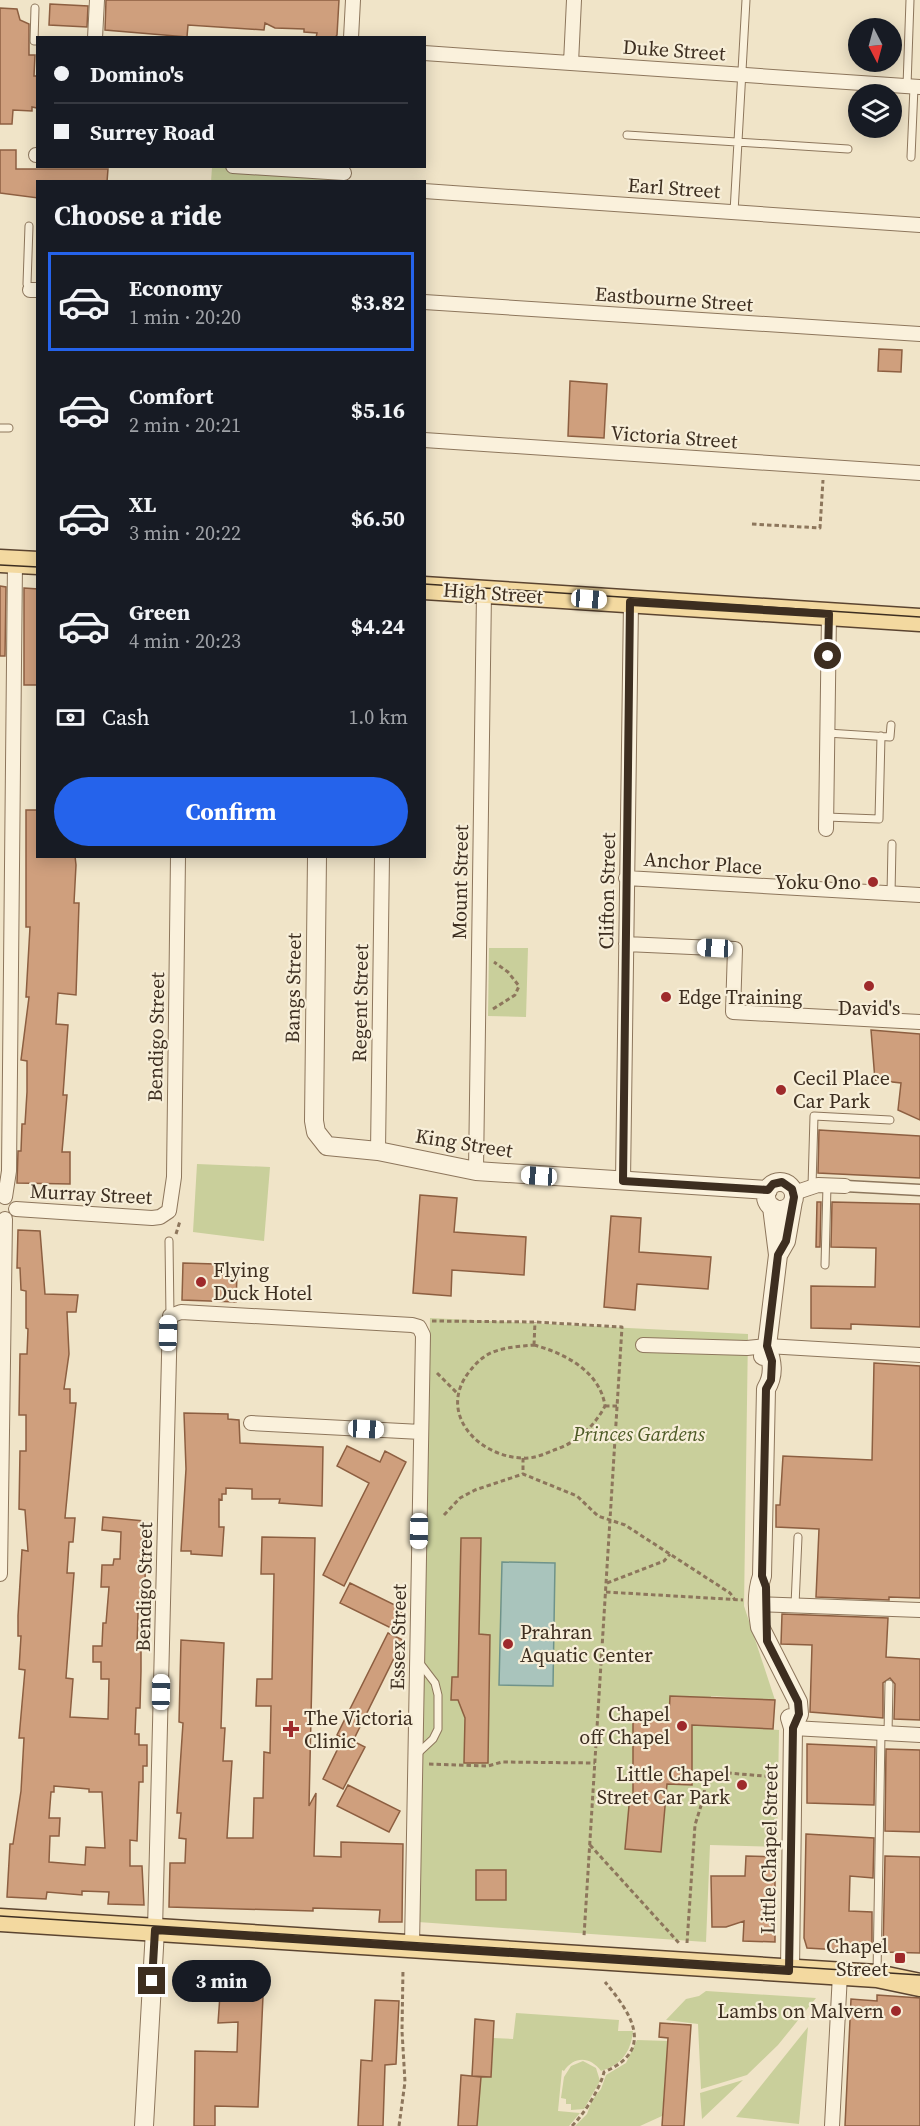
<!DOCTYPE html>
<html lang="en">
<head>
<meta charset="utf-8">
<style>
	body { margin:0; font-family:"Source Serif 4",serif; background:#242831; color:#f1f3f6; height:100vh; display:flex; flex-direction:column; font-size:22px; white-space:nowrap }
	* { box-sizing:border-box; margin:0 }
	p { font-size:20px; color:#9ea1a6 }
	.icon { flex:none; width:33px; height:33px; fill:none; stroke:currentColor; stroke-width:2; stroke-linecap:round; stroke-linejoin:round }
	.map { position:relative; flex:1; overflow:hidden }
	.side { position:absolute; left:36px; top:180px; width:390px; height:678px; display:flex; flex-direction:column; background:#171b24; border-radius:0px; box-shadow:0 3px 15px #0003 }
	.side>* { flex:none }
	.guide { position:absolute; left:36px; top:36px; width:390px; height:132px; border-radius:0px; box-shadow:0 3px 15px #0003; display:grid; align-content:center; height:132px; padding:0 18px; background:#171b24 }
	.needle { width:39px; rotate:174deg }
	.fabs { position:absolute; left:848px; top:18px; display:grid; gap:12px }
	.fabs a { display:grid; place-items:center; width:54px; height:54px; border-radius:50%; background:#171b24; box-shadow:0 3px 15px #0003; font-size:30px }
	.end { position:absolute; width:27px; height:27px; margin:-14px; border:8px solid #3d2e20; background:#fff; box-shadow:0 0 0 3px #fff }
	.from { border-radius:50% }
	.bubble { position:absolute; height:42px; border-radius:21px; background:#171b24; box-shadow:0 3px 15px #0003; font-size:20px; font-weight:700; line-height:42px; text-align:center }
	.car { position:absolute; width:18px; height:36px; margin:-18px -9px; border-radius:8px; box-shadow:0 0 4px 2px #0007; background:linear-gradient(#fff 24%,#345 0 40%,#fff 0 76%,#345 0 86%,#fff 0) }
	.guide b { display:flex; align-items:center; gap:21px; height:57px; font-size:22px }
	.guide b+b { border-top:2px solid #363941 }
	.guide i { width:15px; height:15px; background:#f1f3f6 }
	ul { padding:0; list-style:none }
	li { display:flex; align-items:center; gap:18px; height:99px; margin:0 12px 9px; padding:0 6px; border:3px solid transparent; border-radius:0px }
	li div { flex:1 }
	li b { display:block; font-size:22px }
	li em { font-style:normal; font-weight:700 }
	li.on { border-color:#2563eb }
	li>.icon { width:54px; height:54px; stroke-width:1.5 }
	h2 { padding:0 18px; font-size:27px; line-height:72px }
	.pay { display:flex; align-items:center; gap:15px; height:66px; padding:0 18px; font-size:22px }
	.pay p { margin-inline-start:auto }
	.primary-button { display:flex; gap:12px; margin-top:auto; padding:12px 18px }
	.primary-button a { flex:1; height:69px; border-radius:36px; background:#2563eb; color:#fff; font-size:24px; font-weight:700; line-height:69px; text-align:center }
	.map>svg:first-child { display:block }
</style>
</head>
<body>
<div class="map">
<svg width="920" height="2126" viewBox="0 0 920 2126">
	<rect width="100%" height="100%" fill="#f0e4c8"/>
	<!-- green -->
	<path fill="#c9cf9b" d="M212,167L343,171L342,181L211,182Z
		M489,948H528L526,1017L488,1016Z
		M197,1164L270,1167L264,1241L193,1232Z
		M430,1318L748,1334L744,1606L775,1700L711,1696L710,1725L779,1730L777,1847L710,1845L706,1942L418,1922Z
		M706,1991L816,1998L778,2045L747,2075L701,2089L698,2024L666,2020L686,1999L699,1996Z
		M516,2013L619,2020L618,2031H633C631,2052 621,2065 601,2071C590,2056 574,2056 564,2071L562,2070L558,2111L580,2113L569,2126H477L481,2077H491L493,2038L513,2039Z
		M808,2027L799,2124L736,2117Z
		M637,2040L668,2041L662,2116L640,2126H575L587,2114L592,2100L601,2089L606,2075L626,2063Z
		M583,2061L596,2068L600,2081L584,2109L571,2110V2104H566V2099L561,2098L564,2077L571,2066Z
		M743,2080L702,2119L700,2093Z"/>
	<!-- water -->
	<path fill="#a9c4bc" stroke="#6f938a" stroke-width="1.5" d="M502,1562L555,1563L553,1686L499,1685Z"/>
	<!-- building -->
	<path fill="#cf9f7d" stroke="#8d5f41" stroke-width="1.5" fill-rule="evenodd" d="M106,0H339L337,35L335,38H316L317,33L304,32V29L275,28L265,23L264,30L188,25L187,37L105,30Z
		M50,4L88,6L87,27L49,25Z
		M0,8L17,9L20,20L29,24V55H35L34,76H38L37,108L32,107V111L13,110L12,124H0Z
		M0,150H16V169H108L107,182H38V198L0,193Z
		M879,349L902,350L901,372L878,371Z
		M570,381L607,384L604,438L568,436Z
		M0,586L6,587L5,656H0Z
		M24,588L38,589V685H24Z
		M26,810H38V856H75L76,865L74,903H79L76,995L58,993L56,1024L68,1025L63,1095H67L62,1152H70V1184L17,1183L18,1151H21L22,1124H25L27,1092V1061L21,1060L29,997H26L30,927H26Z
		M871,1030L920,1034V1120L898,1110L901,1083L875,1080Z
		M819,1130L920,1136V1178L818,1173Z
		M420,1195L457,1198L454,1232L526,1237L524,1275L452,1270L451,1296L413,1293Z
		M817,1202H821L820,1247H816Z
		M832,1202L920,1204V1327L851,1324V1329L811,1328V1286L875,1287L876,1248L831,1247Z
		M611,1216L641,1218L639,1252L711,1257L708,1289L637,1284L635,1310L604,1307Z
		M18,1230L40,1231L45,1294L78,1295L76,1312H67L69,1354L64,1389H70V1403H76L65,1518H75L73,1542H69L67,1573H74L66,1678L73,1679L70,1717L108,1719L109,1679H101V1662H93V1646H102L103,1623H106L109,1587H101L102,1565H113L114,1559H120L121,1532L102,1530L103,1517L144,1521L142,1548H146V1563L144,1593L140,1613H138L137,1647H141V1671L140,1708H136L135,1734H139V1745H147V1766H143V1782H139L137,1841L130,1840V1866H142L144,1905L108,1904L109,1892L82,1891V1895L47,1892L46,1899L7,1897L10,1844H13L21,1791L24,1738H19L25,1670L19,1669L21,1636H18V1616L22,1550L28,1551L25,1510L19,1509L20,1451H26V1415H19L20,1354H27L28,1329L26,1328V1291L21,1290L20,1268H17ZM54,1786L89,1789V1792H102L105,1848L86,1847L85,1865L49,1862L50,1836H59L60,1818H49L51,1792H54Z
		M183,1263L215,1264L214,1274L237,1275L236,1302L182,1300Z
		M874,1363L920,1366V1598L889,1597V1600L816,1597L819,1529L776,1527V1505H780L783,1456L872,1460Z
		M184,1413L228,1414V1419L239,1420L240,1443L323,1447L322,1506L279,1503L280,1499H252V1489L226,1488V1494H222V1500L219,1499V1527H224L222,1556L191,1554V1551H181L186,1469Z
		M347,1446L380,1462L385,1451L406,1462L344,1586L323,1575L369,1483L337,1466Z
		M262,1537L315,1538L309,1806L316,1793L314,1856L341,1857V1842L403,1844L402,1922H379L380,1910L313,1908V1911L169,1907L170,1863H185L186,1839L179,1838L181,1813H177L183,1723L179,1722L181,1640L224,1643L221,1728H225L223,1761H232L227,1838H253L254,1798H263L264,1752L270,1753L271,1706H256L257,1679H272L274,1574H261Z
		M461,1538H481L479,1634L490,1635L488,1763H464L465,1718L458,1700H451L452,1677H458Z
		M350,1583L403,1609L393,1629L340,1603Z
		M782,1614L888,1618L886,1657L920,1659V1720L894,1719L895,1684L890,1678L883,1683V1718L810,1712L812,1645L781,1644Z
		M388,1633L403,1640L353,1741L365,1747L343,1789L323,1779L343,1738L337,1735Z
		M670,1696L775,1700L773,1729L692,1725V1785L667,1784L661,1852L625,1849L630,1795H633V1715L669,1717Z
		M807,1744L875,1747L874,1805L807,1803Z
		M886,1749L920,1750V1832L885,1831Z
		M348,1785L400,1811L389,1832L337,1806Z
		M806,1834L874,1838L873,1878L850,1876L849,1911L872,1912V1952L807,1948L804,1938Z
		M746,1856L775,1857V1942L743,1941L744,1921L726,1927H712L711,1876H745Z
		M885,1856L920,1857V1953L883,1952Z
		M476,1870H506V1900H476Z
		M220,1995L263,1996L258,2107L215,2106V2126H194L195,2051L237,2052L238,2022L218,2023Z
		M877,1995L920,1998V2126H845L851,1999L877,2001Z
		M375,2000L399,2001L396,2064L385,2065L383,2126H358L361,2060L372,2061Z
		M475,2019L494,2021L491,2077L472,2076Z
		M660,2023L691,2025L684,2126H662L668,2038L659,2037Z
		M461,2075L481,2077L477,2126H458Z"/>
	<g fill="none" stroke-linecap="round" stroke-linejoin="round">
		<!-- service casing -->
		<g stroke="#8d765c" stroke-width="9">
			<path id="service" d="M35,8L34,41H38
				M907,86L910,0
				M627,135L848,149
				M911,157L914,87
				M734,212L746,0
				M29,226L27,284L30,290
				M0,428H9
				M827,733L890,737L891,725
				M826,817L879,819L881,736
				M891,894L892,844
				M812,1186L814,1116L890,1120
				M169,1241L170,1316
				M825,1265L827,1185
				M795,1605L798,1537
				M888,1733L889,1684
				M417,1754L433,1739L438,1729V1695L435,1683L419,1662
				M877,1974L881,1733"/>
		</g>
		<!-- pedestrian casing -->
		<g stroke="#8d765c" stroke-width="13">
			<path id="pedestrian" d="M845,1186L920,1190"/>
		</g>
		<!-- minor casing -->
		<g stroke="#8d765c" stroke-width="16">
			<path id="minor" d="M95,38L97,0
				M351,38L353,0
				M424,53L920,87
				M571,63L574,0
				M36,155H38
				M233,166L344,173
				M424,191L920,225
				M30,290H38
				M424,302L920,334
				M424,440L920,473
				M826,829L829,614
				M626,878L920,895
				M626,944L735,949L733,1012L920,1022
				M378,1151L382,856
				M476,1171L484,592
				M623,1181L631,602
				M794,1193L818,1185L845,1186
				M5,1197L9,1171L15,562
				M16,1209L152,1218L160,1217L169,1211L174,1177L178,856
				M643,1345L747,1348L767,1346L920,1355
				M251,1423L421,1432
				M0,1574L5,1219
				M758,1604L920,1610
				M793,1728L920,1735
				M155,1930L170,1316L181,1312L412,1325L419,1327L423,1335L412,1946
				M832,2126L840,1974"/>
		</g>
		<!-- tertiary casing -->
		<g stroke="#8d765c" stroke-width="20">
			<path id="tertiary" d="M317,856L314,1121L316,1132L327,1146L378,1151L476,1171L768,1190
				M766 1196a14 14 0 1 1 28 0a14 14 0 1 1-28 0Z
				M778,1255L786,1241L793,1201
				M767,1346C772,1361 775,1374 766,1389L762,1576C756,1593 757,1610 760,1627L798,1702L799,1714L793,1728
				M763,1356L767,1346L778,1255L772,1207
				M790,1971L793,1728L790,1718
				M144,2126L155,1930"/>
		</g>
		<!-- primary casing -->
		<g stroke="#5b4430" stroke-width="25">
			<path id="primary" d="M0,561L38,563
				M424,588L920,620
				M0,1920L877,1976L920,1985"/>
		</g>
		<!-- path -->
		<path stroke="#8d765c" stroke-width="3" stroke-dasharray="4.5 3" stroke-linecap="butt" d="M752,524L820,528L823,480
			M493,1009L515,995L519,986L508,972L494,962
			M176,1234L180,1221
			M432,1321L535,1322L622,1327L584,1936
			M534,1345C564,1353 600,1371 605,1406C594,1427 576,1443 554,1450C545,1454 533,1459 523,1458C478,1457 437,1413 469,1372C476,1363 483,1356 493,1352C506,1347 521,1346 534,1345Z
			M534,1345L535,1322
			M437,1373L457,1393
			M605,1406H617
			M523,1458V1474
			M444,1515L460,1498L475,1490L523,1474L577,1496L598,1516L625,1525L730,1593L735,1600
			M607,1583L664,1561L670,1554
			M606,1592L743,1600
			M429,1764L488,1766L502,1762L595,1763
			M590,1845L679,1943
			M687,1943L695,1825L704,1796L706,1771L775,1777
			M399,2126L405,2082L402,2031L403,1969
			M572,2126C584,2114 600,2089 604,2072C656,2050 631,2013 605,1982"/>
		<!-- service -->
		<use href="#service" stroke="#faf1dc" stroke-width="7"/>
		<!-- pedestrian -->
		<use href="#pedestrian" stroke="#faf1dc" stroke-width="10"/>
		<!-- minor -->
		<use href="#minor" stroke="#faf1dc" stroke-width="14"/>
		<!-- tertiary -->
		<use href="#tertiary" stroke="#faf1dc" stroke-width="18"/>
		<!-- primary -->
		<use href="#primary" stroke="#f3d9a0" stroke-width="22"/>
		<!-- tram -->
		<path stroke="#3d2e20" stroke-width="1.5" d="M0,565L38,567
			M424,584L920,617
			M0,1916L920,1975"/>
	</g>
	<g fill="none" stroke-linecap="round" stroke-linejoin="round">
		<!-- route -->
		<path stroke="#3d2e20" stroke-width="8" d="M152,1981L155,1930L789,1971L793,1728L799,1714L798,1702L767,1641L766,1587L762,1576L766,1389L771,1380L772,1361L767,1346L778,1255L786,1241L794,1197L792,1189L782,1182L773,1184L768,1190L623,1181L630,602L829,614L828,656"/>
	</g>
	<!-- markers -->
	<g fill="#9e2a2b" stroke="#f7eed8" stroke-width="2">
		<circle cx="873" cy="882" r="6"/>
		<circle cx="869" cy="986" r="6"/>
		<circle cx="666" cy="997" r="6"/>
		<circle cx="781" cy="1090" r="6"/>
		<circle cx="201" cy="1282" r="6"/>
		<circle cx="508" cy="1644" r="6"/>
		<circle cx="682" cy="1726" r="6"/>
		<path d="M288 1720h6v6h6v6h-6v6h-6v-6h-6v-6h6z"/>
		<circle cx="742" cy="1785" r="6"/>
		<rect x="894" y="1952" width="12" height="12" rx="3"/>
		<circle cx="896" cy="2011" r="6"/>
	</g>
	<g text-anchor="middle" stroke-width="4.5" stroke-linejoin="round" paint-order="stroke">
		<!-- street labels -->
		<g font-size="20" fill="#3d2e20" stroke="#f7eed8">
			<text transform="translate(674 50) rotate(4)" y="7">Duke Street</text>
			<text transform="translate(674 188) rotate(4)" y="7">Earl Street</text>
			<text transform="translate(674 299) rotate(4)" y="7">Eastbourne Street</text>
			<text transform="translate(674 437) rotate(4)" y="7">Victoria Street</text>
			<text transform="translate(493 593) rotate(4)" y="7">High Street</text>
			<text transform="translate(703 863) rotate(4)" y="7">Anchor Place</text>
			<text transform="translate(460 882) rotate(-89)" y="7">Mount Street</text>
			<text transform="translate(607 891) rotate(-89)" y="7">Clifton Street</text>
			<text transform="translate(293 988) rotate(-89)" y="7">Bangs Street</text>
			<text transform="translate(360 1003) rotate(-89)" y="7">Regent Street</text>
			<text transform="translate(156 1037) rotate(-89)" y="7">Bendigo Street</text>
			<text transform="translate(464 1143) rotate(9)" y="7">King Street</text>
			<text transform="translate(91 1194) rotate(3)" y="7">Murray Street</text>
			<text transform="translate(144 1587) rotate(-89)" y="7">Bendigo Street</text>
			<text transform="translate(398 1637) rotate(-89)" y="7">Essex Street</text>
			<text transform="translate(769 1849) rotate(-89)" y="7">Little Chapel Street</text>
		</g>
		<!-- poi labels -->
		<g font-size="20" fill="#3d2e20" stroke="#f7eed8" text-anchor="end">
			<text x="861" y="889">Yoku Ono</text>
			<text x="678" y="1004" text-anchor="start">Edge Training</text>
			<text x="869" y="1015" text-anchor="middle">David's</text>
			<text x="793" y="1085" text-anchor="start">Cecil Place<tspan x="793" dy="23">Car Park</tspan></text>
			<text x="213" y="1277" text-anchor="start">Flying<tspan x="213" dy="23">Duck Hotel</tspan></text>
			<text x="520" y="1639" text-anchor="start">Prahran<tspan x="520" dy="23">Aquatic Center</tspan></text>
			<text x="670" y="1721">Chapel<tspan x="670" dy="23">off Chapel</tspan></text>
			<text x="304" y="1725" text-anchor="start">The Victoria<tspan x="304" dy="23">Clinic</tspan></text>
			<text x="730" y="1781">Little Chapel<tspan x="730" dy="23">Street Car Park</tspan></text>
			<text x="888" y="1953">Chapel<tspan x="888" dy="23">Street</tspan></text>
			<text x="884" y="2018">Lambs on Malvern</text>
		</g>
		<!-- park labels -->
		<g font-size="20" font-style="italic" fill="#4d5a26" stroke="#f7eed8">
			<text x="639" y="1441">Princes Gardens</text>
		</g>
	</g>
</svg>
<div class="fabs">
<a><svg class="needle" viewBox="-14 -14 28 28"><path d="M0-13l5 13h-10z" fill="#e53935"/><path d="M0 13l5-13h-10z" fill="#9ea1a6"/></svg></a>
<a><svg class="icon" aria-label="layers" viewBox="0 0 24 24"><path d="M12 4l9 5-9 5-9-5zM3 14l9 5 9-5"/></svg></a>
</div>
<i class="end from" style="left:828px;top:656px"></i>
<i class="end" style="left:152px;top:1981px"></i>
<div class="bubble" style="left:172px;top:1960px;width:99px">3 min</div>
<i class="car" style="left:589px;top:599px;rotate:94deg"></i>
<i class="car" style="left:715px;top:948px;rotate:273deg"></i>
<i class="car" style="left:539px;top:1176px;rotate:274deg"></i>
<i class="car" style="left:168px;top:1333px;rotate:1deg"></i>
<i class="car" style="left:366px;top:1429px;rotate:93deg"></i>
<i class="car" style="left:419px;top:1531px;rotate:181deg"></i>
<i class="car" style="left:161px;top:1692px;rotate:1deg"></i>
<div class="guide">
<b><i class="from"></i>Domino's</b>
<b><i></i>Surrey Road</b>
</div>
<section class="side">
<h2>Choose a ride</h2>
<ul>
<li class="on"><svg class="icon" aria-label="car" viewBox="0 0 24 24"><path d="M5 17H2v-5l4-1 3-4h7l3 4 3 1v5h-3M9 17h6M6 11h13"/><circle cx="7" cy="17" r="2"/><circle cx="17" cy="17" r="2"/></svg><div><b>Economy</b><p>1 min · 20:20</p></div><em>$3.82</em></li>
<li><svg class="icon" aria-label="car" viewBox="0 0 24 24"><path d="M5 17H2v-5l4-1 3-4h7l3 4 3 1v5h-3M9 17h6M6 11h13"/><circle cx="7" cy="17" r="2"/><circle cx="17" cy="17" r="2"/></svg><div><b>Comfort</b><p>2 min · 20:21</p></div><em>$5.16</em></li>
<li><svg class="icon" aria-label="car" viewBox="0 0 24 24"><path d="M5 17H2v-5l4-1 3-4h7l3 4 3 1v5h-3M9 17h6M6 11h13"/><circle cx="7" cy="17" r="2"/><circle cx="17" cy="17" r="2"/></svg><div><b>XL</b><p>3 min · 20:22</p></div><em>$6.50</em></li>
<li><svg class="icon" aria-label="car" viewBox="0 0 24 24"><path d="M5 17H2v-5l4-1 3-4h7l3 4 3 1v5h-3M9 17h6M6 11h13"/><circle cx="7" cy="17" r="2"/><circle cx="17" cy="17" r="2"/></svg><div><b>Green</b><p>4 min · 20:23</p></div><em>$4.24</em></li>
</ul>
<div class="pay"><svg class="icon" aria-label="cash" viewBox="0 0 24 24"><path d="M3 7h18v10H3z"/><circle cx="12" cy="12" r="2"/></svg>Cash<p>1.0 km</p></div>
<div class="primary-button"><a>Confirm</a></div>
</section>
</div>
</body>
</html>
